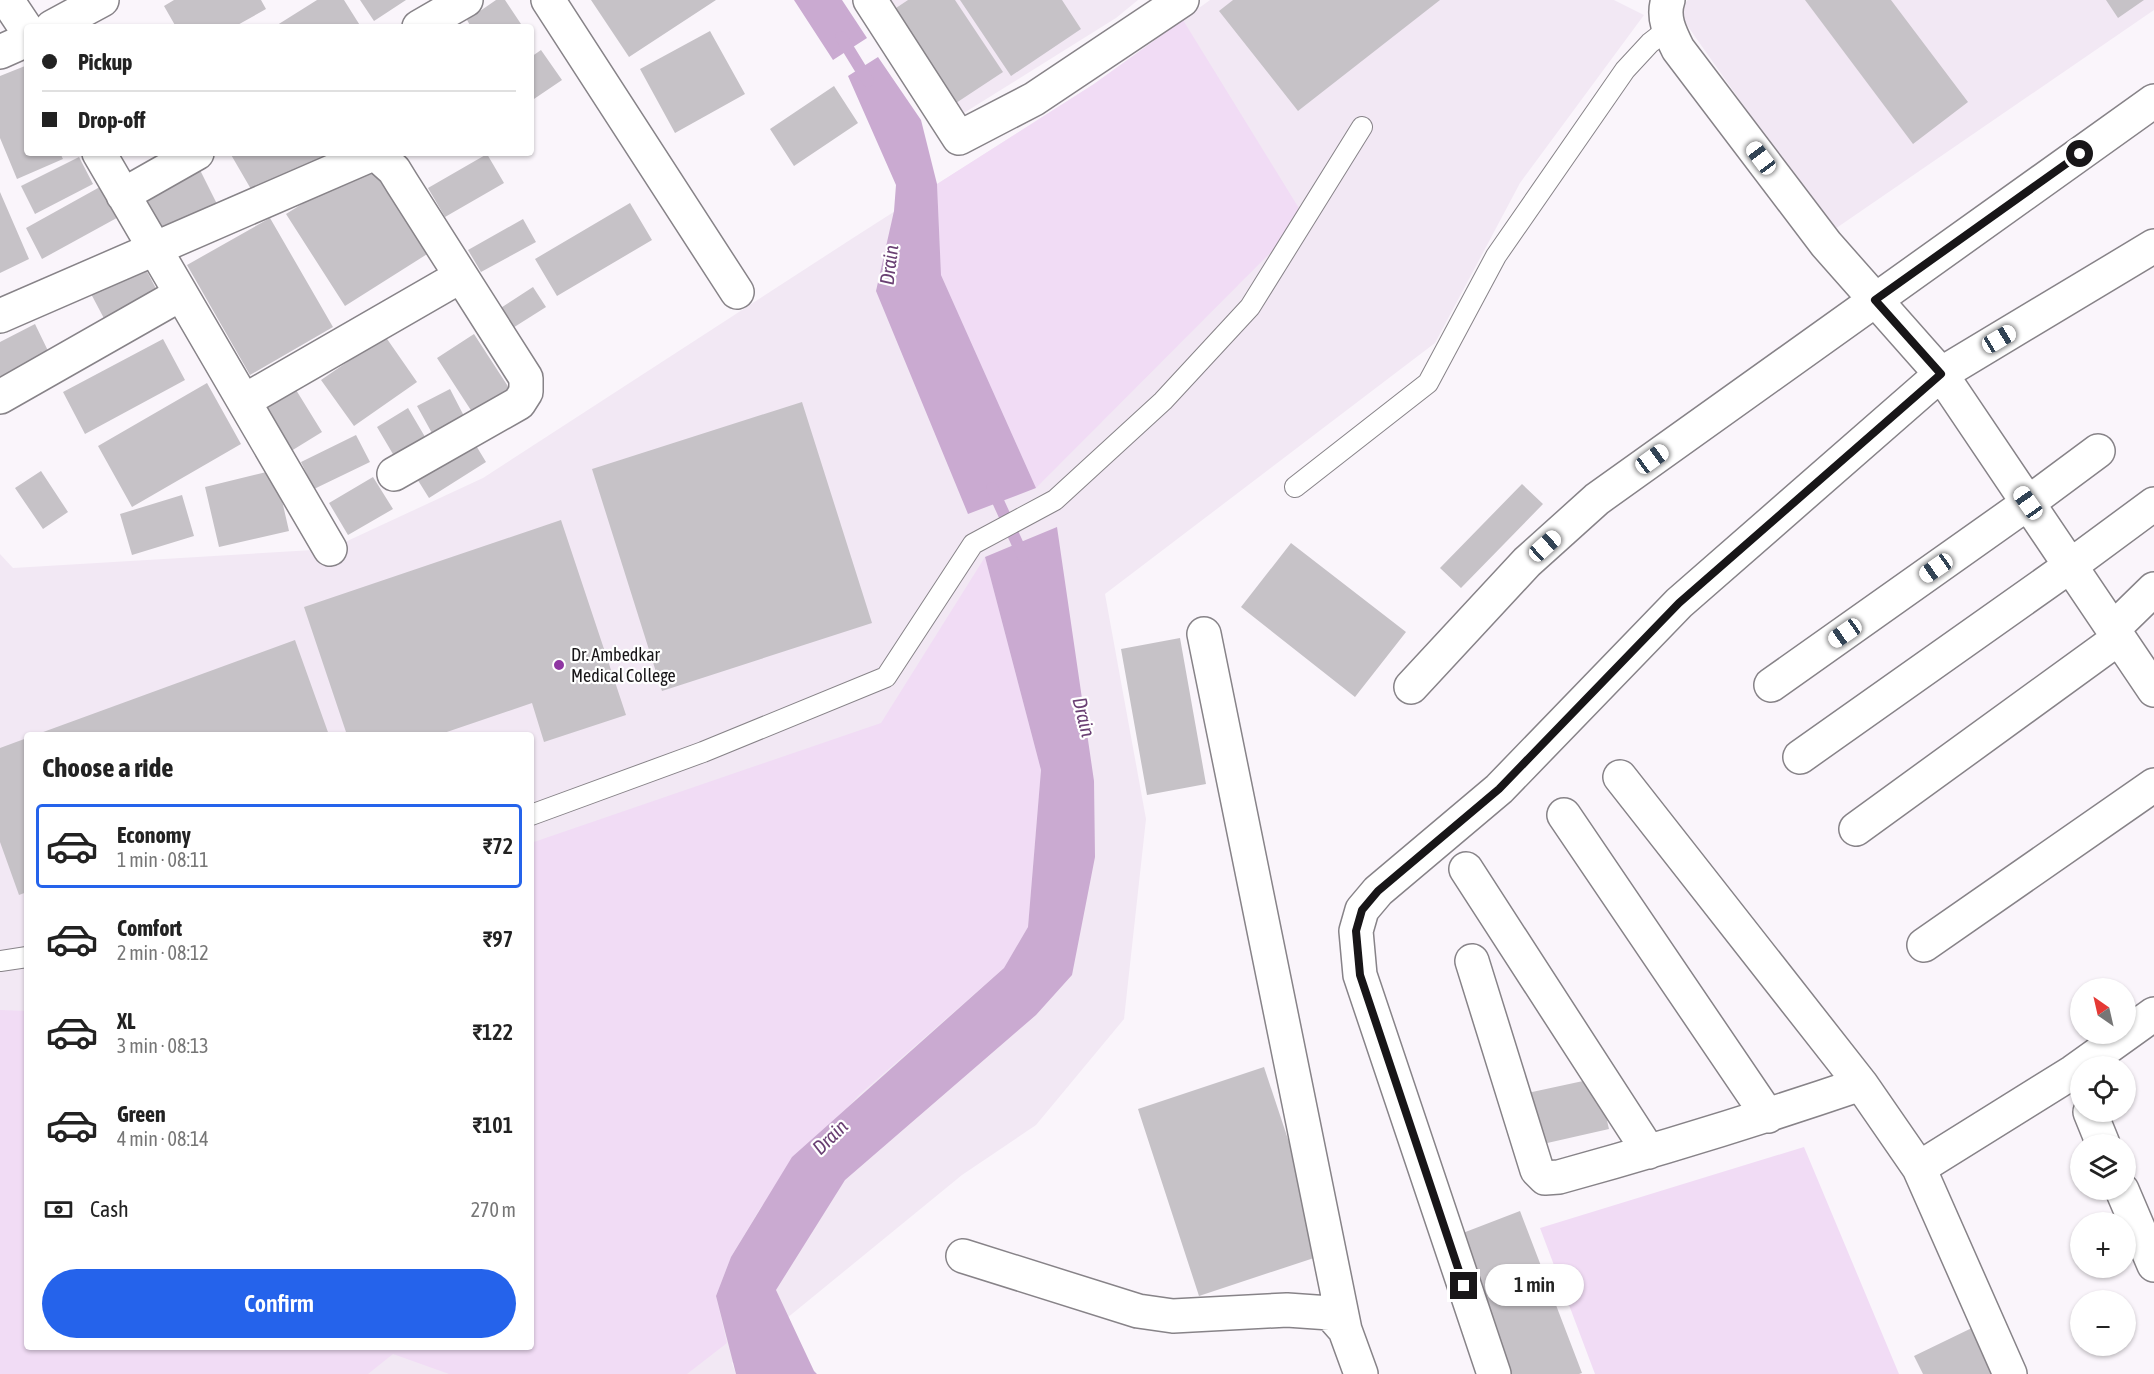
<!DOCTYPE html>
<html lang="en">
<head>
<meta charset="utf-8">
<style>
	body { margin:0; font-family:"Asap Condensed",sans-serif; background:#f6f6f6; color:#222; height:100vh; display:flex; flex-direction:column; font-size:22px; white-space:nowrap }
	* { box-sizing:border-box; margin:0 }
	p { font-size:20px; color:#767676 }
	.icon { flex:none; width:33px; height:33px; fill:none; stroke:currentColor; stroke-width:2; stroke-linecap:round; stroke-linejoin:round }
	.map { position:relative; flex:1; overflow:hidden }
	.drawer { position:absolute; left:24px; top:732px; width:510px; height:618px; display:flex; flex-direction:column; background:#fff; border-radius:6px; box-shadow:0 2px 4px #0004 }
	.drawer>* { flex:none }
	.top-card { position:absolute; left:24px; top:24px; width:510px; height:132px; border-radius:6px; box-shadow:0 2px 4px #0004; display:grid; align-content:center; height:132px; padding:0 18px; background:#fff }
	.needle { width:39px; rotate:326deg }
	.controls { position:absolute; left:2070px; top:978px; display:grid; gap:12px }
	.controls a { display:grid; place-items:center; width:66px; height:66px; border-radius:50%; background:#fff; box-shadow:0 2px 4px #0004; font-size:30px }
	.end { position:absolute; width:27px; height:27px; margin:-14px; border:8px solid #181618; background:#fff; box-shadow:0 0 0 3px #fff }
	.from { border-radius:50% }
	.bubble { position:absolute; height:42px; border-radius:21px; background:#fff; box-shadow:0 2px 4px #0004; font-size:20px; font-weight:600; line-height:42px; text-align:center }
	.car { position:absolute; width:18px; height:36px; margin:-18px -9px; border-radius:8px; box-shadow:0 0 4px 2px #0007; background:linear-gradient(#fff 24%,#345 0 40%,#fff 0 76%,#345 0 86%,#fff 0) }
	.top-card b { display:flex; align-items:center; gap:21px; height:57px; font-size:22px }
	.top-card b+b { border-top:2px solid #e0e0e0 }
	.top-card i { width:15px; height:15px; background:#222 }
	ul { padding:0; list-style:none }
	li { display:flex; align-items:center; gap:18px; height:84px; margin:0 12px 9px; padding:0 6px; border:3px solid transparent; border-radius:6px }
	li div { flex:1 }
	li b { display:block; font-size:22px }
	li em { font-style:normal; font-weight:600 }
	li.active { border-color:#2563eb }
	li>.icon { width:54px; height:54px; stroke-width:1.5 }
	h2 { padding:0 18px; font-size:27px; line-height:72px }
	.pay { display:flex; align-items:center; gap:15px; height:66px; padding:0 18px; font-size:22px }
	.pay p { margin-inline-start:auto }
	.button { display:flex; gap:12px; margin-top:auto; padding:12px 18px }
	.button a { flex:1; height:69px; border-radius:36px; background:#2563eb; color:#fff; font-size:24px; font-weight:600; line-height:69px; text-align:center }
	.map>svg:first-child { display:block }
</style>
</head>
<body>
<div class="map">
<svg width="2154" height="1374" viewBox="0 0 2154 1374">
	<rect width="100%" height="100%" fill="#faf5fb"/>
	<!-- built -->
	<path fill="#f2e8f4" fill-rule="evenodd" d="M883,0H1138L1116,18L959,116Z
		M1210,0H1614L1644,15L1520,183L1435,343L1105,594L1146,819L1124,1019L1036,1125L962,1175L732,1363L736,1374H0V554L13,568L330,549L483,478L853,238L1094,84ZM27,735H531V1347H27Z
		M1688,0H2154V10L1832,231L1677,11Z"/>
	<!-- green -->
	<path fill="#f1dcf5" d="M1183,20L1305,218L1036,488L941,275L937,184L1094,84Z
		M985,557L1041,770L1028,927L1004,968L859,1095L761,1207L731,1257L716,1296L727,1343L687,1374H449L393,1354L368,1374H0V1010L27,1011V1347H531V843L881,723Z
		M1804,1147L1899,1374H1595L1540,1228Z"/>
	<!-- water -->
	<path fill="#caaad1" d="M794,0H842L867,38L833,60Z
		M878,57L921,120L937,184L941,275L1036,488L968,514L876,291L894,211L896,185L848,76Z
		M1057,527L1094,781L1095,857L1072,975L1036,1015L845,1180L776,1290L814,1371L817,1374H736L716,1296L731,1257L792,1157L1004,968L1028,927L1041,770L985,557Z"/>
	<g fill="none" stroke-linecap="round" stroke-linejoin="round">
		<!-- stream -->
		<path stroke="#caaad1" stroke-width="12" d="M841,37L868,81
			M992,488L1023,556"/>
	</g>
	<!-- building -->
	<path fill="#c6c2c7" d="M174,0H261L266,9L234,27H176L164,6Z
		M317,0H344L361,27H274Z
		M360,0H406L374,21Z
		M496,0H505L523,27H471L467,20Z
		M591,0H716L629,57Z
		M908,0H955L1003,72L956,103L893,10Z
		M960,0H1062L1081,29L1011,76Z
		M1233,0H1440L1298,111L1219,11Z
		M1805,0H1891L1968,102L1913,144Z
		M2106,0H2144L2118,18Z
		M710,31L745,94L675,133L640,69Z
		M541,50L562,80L531,101V57Z
		M25,66L27,72V153H60L63,159L17,179L0,138V76Z
		M834,86L858,123L794,166L770,129Z
		M230,153H326L331,162L259,203Z
		M487,154L504,183L445,217L428,188Z
		M79,157L93,184L35,214L21,186Z
		M374,159L432,251L345,306L286,214Z
		M195,160L221,212L159,244L133,191Z
		M107,183L124,214L42,259L26,228Z
		M0,192L29,259L0,273Z
		M630,203L652,240L557,296L535,259Z
		M270,218L333,327L250,375L187,265Z
		M523,219L536,242L481,272L468,250Z
		M142,262L161,298L108,326L89,290Z
		M533,287L546,307L508,331L496,311Z
		M35,324L51,357L0,382V342Z
		M474,334L513,394L476,418L437,358Z
		M385,336L417,382L354,426L321,380Z
		M163,339L185,380L85,434L63,392Z
		M207,383L241,444L132,507L98,446Z
		M293,385L322,432L283,456L254,408Z
		M450,389L465,418L433,435L417,406Z
		M802,402L872,623L662,691L592,469Z
		M408,408L431,447L400,466L377,427Z
		M356,435L370,462L314,489L301,462Z
		M472,439L486,462L429,498L414,474Z
		M275,470L289,531L219,547L205,487Z
		M41,471L68,512L43,529L15,488Z
		M373,477L393,509L348,535L329,503Z
		M1522,484L1543,504L1461,588L1440,568Z
		M182,495L194,536L132,555L120,514Z
		M561,520L626,715L544,742L532,703L438,735H347L304,607Z
		M1291,543L1406,632L1355,697L1241,607Z
		M1180,638L1206,784L1147,795L1121,649Z
		M295,640L329,735H35Z
		M27,738V892L19,895L0,842V748Z
		M1264,1067L1326,1254L1199,1296L1138,1109Z
		M1597,1078L1609,1129L1534,1146L1523,1094Z
		M1520,1211L1582,1373L1579,1374H1509L1455,1236Z
		M1978,1325L2003,1374H1923L1914,1356Z"/>
	<g fill="none" stroke-linecap="round" stroke-linejoin="round">
		<!-- lane casing -->
		<g stroke="#878388" stroke-width="22">
			<path id="lane" d="M1295,487L1428,383L1496,256L1625,70L1650,43L1668,29
				M531,815L703,752L886,677L973,544L1055,500L1163,401L1250,307L1362,127
				M0,961L27,957"/>
		</g>
		<!-- street casing -->
		<g stroke="#878388" stroke-width="36">
			<path id="street" d="M7,0L27,30
				M548,0L737,292
				M870,0L959,138L1034,99L1182,0
				M1668,0C1662,17 1670,33 1678,49L1826,244L1941,374L2154,690
				M52,27L102,0
				M419,27L466,0
				M0,52L27,40
				M99,153L330,549
				M123,195L197,153
				M0,316L375,153L394,170L402,183L526,378V392L519,403L394,474
				M0,397L181,294
				M244,401L461,276
				M2113,629L2154,589
				M1204,634L1345,1330
				M1771,685L2028,503L2098,451
				M1411,687L1527,562L1597,499L2154,101
				M1800,757L2070,566L2154,504
				M1620,777L1861,1084
				M1564,815L1768,1116
				M1856,829L2119,638
				M1466,869L1649,1152
				M1924,945L2154,785
				M1472,961L1537,1170L1545,1178L1559,1177C1661,1149 1761,1118 1861,1084L1919,1168L2010,1374
				M2090,1112L2103,1144
				M1919,1168L2073,1072L2154,1014
				M2122,1190L2154,1265
				M963,1256L1138,1311L1173,1316L1287,1310L1330,1313L1345,1330L1361,1374
				M1494,1374L1360,975L1356,931L1362,910L1378,891L1499,789L1679,603L1941,374L2154,246"/>
		</g>
		<!-- lane -->
		<use href="#lane" stroke="#fff" stroke-width="20"/>
		<!-- street -->
		<use href="#street" stroke="#fff" stroke-width="33"/>
	</g>
	<g fill="none" stroke-linecap="round" stroke-linejoin="round">
		<!-- route -->
		<path stroke="#181618" stroke-width="8" d="M1464,1286L1360,975L1356,931L1362,910L1378,891L1499,789L1679,603L1941,374L1875,300L2080,154"/>
	</g>
	<!-- markers -->
	<circle fill="#8f36a2" stroke="#fff" stroke-width="2" cx="559" cy="665" r="6"/>
	<g text-anchor="middle" stroke-width="4.5" stroke-linejoin="round" paint-order="stroke">
		<!-- poi labels -->
		<g font-size="18" fill="#181618" stroke="#fff" text-anchor="start">
			<text x="571" y="661">Dr. Ambedkar<tspan x="571" dy="21">Medical College</tspan></text>
		</g>
		<!-- water labels -->
		<g font-size="20" font-style="italic" fill="#6a4073" stroke="#fff">
			<text transform="translate(889 265) rotate(-83)" y="7">Drain</text>
			<text transform="translate(1084 717) rotate(76)" y="7">Drain</text>
			<text transform="translate(830 1137) rotate(-44)" y="7">Drain</text>
		</g>
	</g>
</svg>
<div class="controls">
<a><svg class="needle" viewBox="-14 -14 28 28"><path d="M0-13l5 13h-10z" fill="#e53935"/><path d="M0 13l5-13h-10z" fill="#767676"/></svg></a>
<a><svg class="icon" aria-label="locate" viewBox="0 0 24 24"><circle cx="12" cy="12" r="6"/><path d="M12 2v4M12 18v4M2 12h4M18 12h4"/></svg></a>
<a><svg class="icon" aria-label="layers" viewBox="0 0 24 24"><path d="M12 4l9 5-9 5-9-5zM3 14l9 5 9-5"/></svg></a>
<a>+</a>
<a>−</a>
</div>
<i class="end from" style="left:2080px;top:154px"></i>
<i class="end" style="left:1464px;top:1286px"></i>
<div class="bubble" style="left:1485px;top:1264px;width:99px">1 min</div>
<i class="car" style="left:1761px;top:158px;rotate:323deg"></i>
<i class="car" style="left:1999px;top:339px;rotate:59deg"></i>
<i class="car" style="left:1652px;top:459px;rotate:54deg"></i>
<i class="car" style="left:2028px;top:503px;rotate:325deg"></i>
<i class="car" style="left:1545px;top:546px;rotate:48deg"></i>
<i class="car" style="left:1936px;top:568px;rotate:235deg"></i>
<i class="car" style="left:1845px;top:633px;rotate:235deg"></i>
<div class="top-card">
<b><i class="from"></i>Pickup</b>
<b><i></i>Drop-off</b>
</div>
<section class="drawer">
<h2>Choose a ride</h2>
<ul>
<li class="active"><svg class="icon" aria-label="car" viewBox="0 0 24 24"><path d="M5 17H2v-5l4-1 3-4h7l3 4 3 1v5h-3M9 17h6M6 11h13"/><circle cx="7" cy="17" r="2"/><circle cx="17" cy="17" r="2"/></svg><div><b>Economy</b><p>1 min · 08:11</p></div><em>₹72</em></li>
<li><svg class="icon" aria-label="car" viewBox="0 0 24 24"><path d="M5 17H2v-5l4-1 3-4h7l3 4 3 1v5h-3M9 17h6M6 11h13"/><circle cx="7" cy="17" r="2"/><circle cx="17" cy="17" r="2"/></svg><div><b>Comfort</b><p>2 min · 08:12</p></div><em>₹97</em></li>
<li><svg class="icon" aria-label="car" viewBox="0 0 24 24"><path d="M5 17H2v-5l4-1 3-4h7l3 4 3 1v5h-3M9 17h6M6 11h13"/><circle cx="7" cy="17" r="2"/><circle cx="17" cy="17" r="2"/></svg><div><b>XL</b><p>3 min · 08:13</p></div><em>₹122</em></li>
<li><svg class="icon" aria-label="car" viewBox="0 0 24 24"><path d="M5 17H2v-5l4-1 3-4h7l3 4 3 1v5h-3M9 17h6M6 11h13"/><circle cx="7" cy="17" r="2"/><circle cx="17" cy="17" r="2"/></svg><div><b>Green</b><p>4 min · 08:14</p></div><em>₹101</em></li>
</ul>
<div class="pay"><svg class="icon" aria-label="cash" viewBox="0 0 24 24"><path d="M3 7h18v10H3z"/><circle cx="12" cy="12" r="2"/></svg>Cash<p>270 m</p></div>
<div class="button"><a>Confirm</a></div>
</section>
</div>
</body>
</html>
